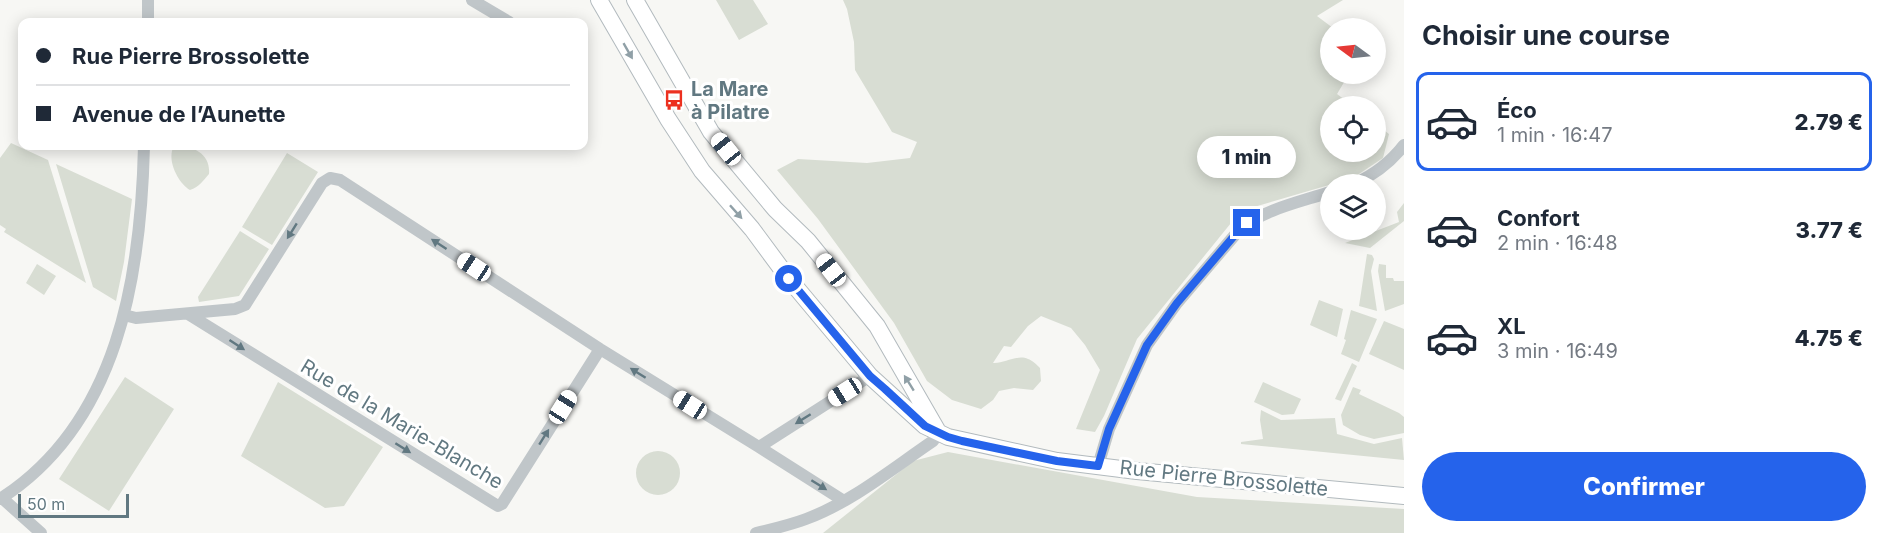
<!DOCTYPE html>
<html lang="fr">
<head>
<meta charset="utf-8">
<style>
	body { margin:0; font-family:Inter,sans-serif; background:#f6f6f7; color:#1f2937; height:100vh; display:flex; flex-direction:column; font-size:22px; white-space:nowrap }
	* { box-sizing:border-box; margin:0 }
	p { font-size:20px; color:#747a83 }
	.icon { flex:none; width:33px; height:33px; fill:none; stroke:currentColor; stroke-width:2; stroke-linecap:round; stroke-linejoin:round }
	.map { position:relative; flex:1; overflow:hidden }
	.sheet { display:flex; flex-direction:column; background:#fff; width:480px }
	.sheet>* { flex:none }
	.guide { position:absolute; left:18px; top:18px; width:570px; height:132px; border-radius:12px; box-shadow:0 3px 15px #0003; display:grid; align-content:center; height:132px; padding:0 18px; background:#fff }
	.needle { width:39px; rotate:285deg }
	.buttons { position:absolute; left:1320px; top:18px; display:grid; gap:12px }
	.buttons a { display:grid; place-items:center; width:66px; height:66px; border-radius:50%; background:#fff; box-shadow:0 3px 15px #0003; font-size:30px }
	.scale { position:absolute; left:18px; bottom:15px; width:111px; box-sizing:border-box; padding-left:6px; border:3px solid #617881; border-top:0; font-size:16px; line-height:21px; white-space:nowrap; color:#617881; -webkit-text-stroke:4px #fff; paint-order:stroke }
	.end { position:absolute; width:27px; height:27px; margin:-14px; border:8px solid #2563eb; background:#fff; box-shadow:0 0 0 3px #fff }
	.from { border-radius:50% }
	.bubble { position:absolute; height:42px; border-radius:21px; background:#fff; box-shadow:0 3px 15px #0003; font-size:20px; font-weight:800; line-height:42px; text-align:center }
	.car { position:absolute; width:18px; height:36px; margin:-18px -9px; border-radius:8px; box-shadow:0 0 4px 2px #0007; background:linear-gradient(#fff 24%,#345 0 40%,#fff 0 76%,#345 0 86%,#fff 0) }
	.guide b { display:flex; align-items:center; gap:21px; height:57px; font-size:22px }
	.guide b+b { border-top:2px solid #e0e1e3 }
	.guide i { width:15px; height:15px; background:#1f2937 }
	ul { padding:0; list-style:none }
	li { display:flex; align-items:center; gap:18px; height:99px; margin:0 12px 9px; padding:0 6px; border:3px solid transparent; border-radius:12px }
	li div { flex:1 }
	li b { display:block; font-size:22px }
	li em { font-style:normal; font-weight:800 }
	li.current { border-color:#2563eb }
	li>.icon { width:54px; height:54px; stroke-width:1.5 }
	h2 { padding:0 18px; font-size:27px; line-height:72px }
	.primary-button { display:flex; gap:12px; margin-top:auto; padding:12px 18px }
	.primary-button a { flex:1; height:69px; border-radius:36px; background:#2563eb; color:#fff; font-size:24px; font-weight:800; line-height:69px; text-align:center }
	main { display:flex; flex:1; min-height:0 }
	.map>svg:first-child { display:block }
</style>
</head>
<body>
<main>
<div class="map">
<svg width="1404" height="533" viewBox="0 0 1404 533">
	<rect width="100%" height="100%" fill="#f7f7f4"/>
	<!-- green -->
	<path fill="#d8ddd3" d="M716,0H753L768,24L739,40Z
		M843,0H1343L1317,16L1333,28H1330V74H1349L1337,94L1353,106H1330V152H1376V124L1389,134L1383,158L1353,178L1254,207L1231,223L1137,339L1104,416L1095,432L1076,429L1100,370L1085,345L1071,328L1041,316L1028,326L1011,347L1004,346L993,363C1004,364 1017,354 1028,359C1032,360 1037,365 1040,368L1041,381L1033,390L1014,388L999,391L993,400L981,409L952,400L927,381L894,323L818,219L777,170L798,159L867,163L910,158L917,142L892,132L855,70L854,42L847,9Z
		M11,143L48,160L86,283L4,232L6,229L0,225V158Z
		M174,146C192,145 211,153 209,174C203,181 199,187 190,190C178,183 166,159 174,146Z
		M287,153L318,172L272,245L242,227Z
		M56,164L132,199L124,262L116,301L93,287Z
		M1404,203V221L1370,248L1345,243L1399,222L1397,212Z
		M240,231L269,249L239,296L199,302L198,297Z
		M1367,254L1372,255L1374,259L1371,271L1377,311L1359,306Z
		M37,264L56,276L44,295L26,283Z
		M1379,264L1386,265V278H1393L1394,281H1404V304L1385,311L1378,271Z
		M1319,300L1343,309L1337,337L1310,325Z
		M1351,310L1377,319L1359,362L1341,354L1346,340L1344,339Z
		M1384,321L1404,329V370L1369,354Z
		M1352,363L1357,366L1341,401L1335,399Z
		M125,377L174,409L109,511L59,479Z
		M278,382L383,447L344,506L325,508L241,456Z
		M1263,382L1301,399L1294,414L1282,415L1254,402Z
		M1353,387L1361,390L1359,394L1399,413L1404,417V433L1374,439L1360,435L1343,425L1341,415Z
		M1261,410L1281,420L1335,418L1337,434L1374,444L1402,438L1404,460L1241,444V442L1263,439L1260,420Z
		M636 473a22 22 0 1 1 44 0a22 22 0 1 1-44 0Z
		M948,452L1197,497L1404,509V533H823L913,461Z"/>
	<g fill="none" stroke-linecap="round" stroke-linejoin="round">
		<!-- secondary casing -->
		<g stroke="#b2babe" stroke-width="18">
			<path id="secondary" d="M599,0L668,119L702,171L752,229L789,279L870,376L925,426L948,437L1057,461L1137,471L1404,496
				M635,0L711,132L775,209L808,241L877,326L937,430"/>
		</g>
		<!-- street -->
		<path stroke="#c0c6c9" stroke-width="12" d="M472,0L509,22
			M148,22V0
			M1354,184C1374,175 1390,163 1404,145
			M188,314L498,506L502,504L600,349
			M124,315L136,318L235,309L245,305L322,183L330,178L340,180L600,349L759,447L870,376
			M759,447L844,501
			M1098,466L1109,429L1147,345L1177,303L1240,229C1265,209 1300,202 1330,192
			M2,498L41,533
			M0,499C119,423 141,275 144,146
			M756,533C773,529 790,525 806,519C852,502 893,468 933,441L939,433"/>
		<!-- secondary -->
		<use href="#secondary" stroke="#fff" stroke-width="16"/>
	</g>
	<!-- one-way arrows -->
	<defs><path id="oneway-solid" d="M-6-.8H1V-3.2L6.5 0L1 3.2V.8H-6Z" transform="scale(1.5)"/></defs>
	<g fill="#90a0a7">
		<use href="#oneway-solid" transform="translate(628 51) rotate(60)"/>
		<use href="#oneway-solid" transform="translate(736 212) rotate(48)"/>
		<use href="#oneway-solid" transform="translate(909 383) rotate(-122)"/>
	</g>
	<g fill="#617881">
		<use href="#oneway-solid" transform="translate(292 231) rotate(122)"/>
		<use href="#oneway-solid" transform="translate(439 244) rotate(-147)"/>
		<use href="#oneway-solid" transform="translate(237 345) rotate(33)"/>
		<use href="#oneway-solid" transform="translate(638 373) rotate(-148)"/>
		<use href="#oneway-solid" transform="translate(803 419) rotate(148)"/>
		<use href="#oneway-solid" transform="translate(544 437) rotate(-58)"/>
		<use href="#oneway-solid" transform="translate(403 448) rotate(32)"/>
		<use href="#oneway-solid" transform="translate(819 485) rotate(32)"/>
	</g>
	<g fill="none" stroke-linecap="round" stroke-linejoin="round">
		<!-- route -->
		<path stroke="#2563eb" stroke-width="8" d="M789,279L870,376L885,389L925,426L948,437L962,441L1057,461L1098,466L1109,429L1147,345L1177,303L1240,229L1247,223"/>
	</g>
	<!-- icons -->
	<defs>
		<g id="bus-bare" transform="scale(1.62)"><path d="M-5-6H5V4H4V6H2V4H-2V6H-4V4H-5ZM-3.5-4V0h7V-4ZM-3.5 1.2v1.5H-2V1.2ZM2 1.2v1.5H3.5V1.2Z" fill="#ec301f" stroke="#fff" stroke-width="2.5" paint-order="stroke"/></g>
	</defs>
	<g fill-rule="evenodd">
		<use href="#bus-bare" x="674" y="100"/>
	</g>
	<g text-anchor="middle" stroke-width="6" stroke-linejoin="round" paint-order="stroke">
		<!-- poi labels -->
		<g font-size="20" font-weight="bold" fill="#617881" stroke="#fff" text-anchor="start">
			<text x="691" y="96">La Mare<tspan x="691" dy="23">à Pilatre</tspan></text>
		</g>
		<!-- street labels -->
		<g font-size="20" fill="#617881" stroke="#fff">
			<text transform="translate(402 424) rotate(31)" y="7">Rue de la Marie-Blanche</text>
			<text transform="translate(1224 478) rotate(6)" y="7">Rue Pierre Brossolette</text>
		</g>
	</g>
</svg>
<div class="buttons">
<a><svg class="needle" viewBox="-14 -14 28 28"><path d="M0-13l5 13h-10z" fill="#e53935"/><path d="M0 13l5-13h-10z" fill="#747a83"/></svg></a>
<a><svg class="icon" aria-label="locate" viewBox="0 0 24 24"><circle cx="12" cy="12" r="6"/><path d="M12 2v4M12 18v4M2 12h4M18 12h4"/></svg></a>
<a><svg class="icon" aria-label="layers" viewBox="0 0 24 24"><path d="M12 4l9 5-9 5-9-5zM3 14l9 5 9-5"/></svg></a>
</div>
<div class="scale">50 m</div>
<i class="end from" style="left:789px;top:279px"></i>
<i class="end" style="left:1247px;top:223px"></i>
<div class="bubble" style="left:1197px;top:136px;width:99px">1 min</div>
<i class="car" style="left:726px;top:149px;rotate:321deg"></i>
<i class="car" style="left:474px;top:267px;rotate:303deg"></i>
<i class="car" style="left:831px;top:270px;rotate:322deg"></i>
<i class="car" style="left:845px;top:392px;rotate:238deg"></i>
<i class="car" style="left:690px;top:405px;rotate:302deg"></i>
<i class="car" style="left:563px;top:407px;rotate:32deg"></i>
<div class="guide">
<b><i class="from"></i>Rue Pierre Brossolette</b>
<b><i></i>Avenue de l’Aunette</b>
</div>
</div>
<section class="sheet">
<h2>Choisir une course</h2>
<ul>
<li class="current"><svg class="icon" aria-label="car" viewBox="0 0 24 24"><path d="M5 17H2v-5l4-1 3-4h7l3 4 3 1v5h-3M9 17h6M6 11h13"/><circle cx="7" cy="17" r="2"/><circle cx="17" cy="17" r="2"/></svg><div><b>Éco</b><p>1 min · 16:47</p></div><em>2.79 €</em></li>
<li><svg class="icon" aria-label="car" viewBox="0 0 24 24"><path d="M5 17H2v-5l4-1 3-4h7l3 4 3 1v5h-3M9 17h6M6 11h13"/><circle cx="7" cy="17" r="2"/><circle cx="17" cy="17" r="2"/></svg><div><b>Confort</b><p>2 min · 16:48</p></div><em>3.77 €</em></li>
<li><svg class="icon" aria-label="car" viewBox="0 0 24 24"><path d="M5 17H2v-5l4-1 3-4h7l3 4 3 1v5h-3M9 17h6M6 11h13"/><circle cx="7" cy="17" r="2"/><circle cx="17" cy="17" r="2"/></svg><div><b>XL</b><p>3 min · 16:49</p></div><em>4.75 €</em></li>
</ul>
<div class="primary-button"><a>Confirmer</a></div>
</section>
</main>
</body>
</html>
